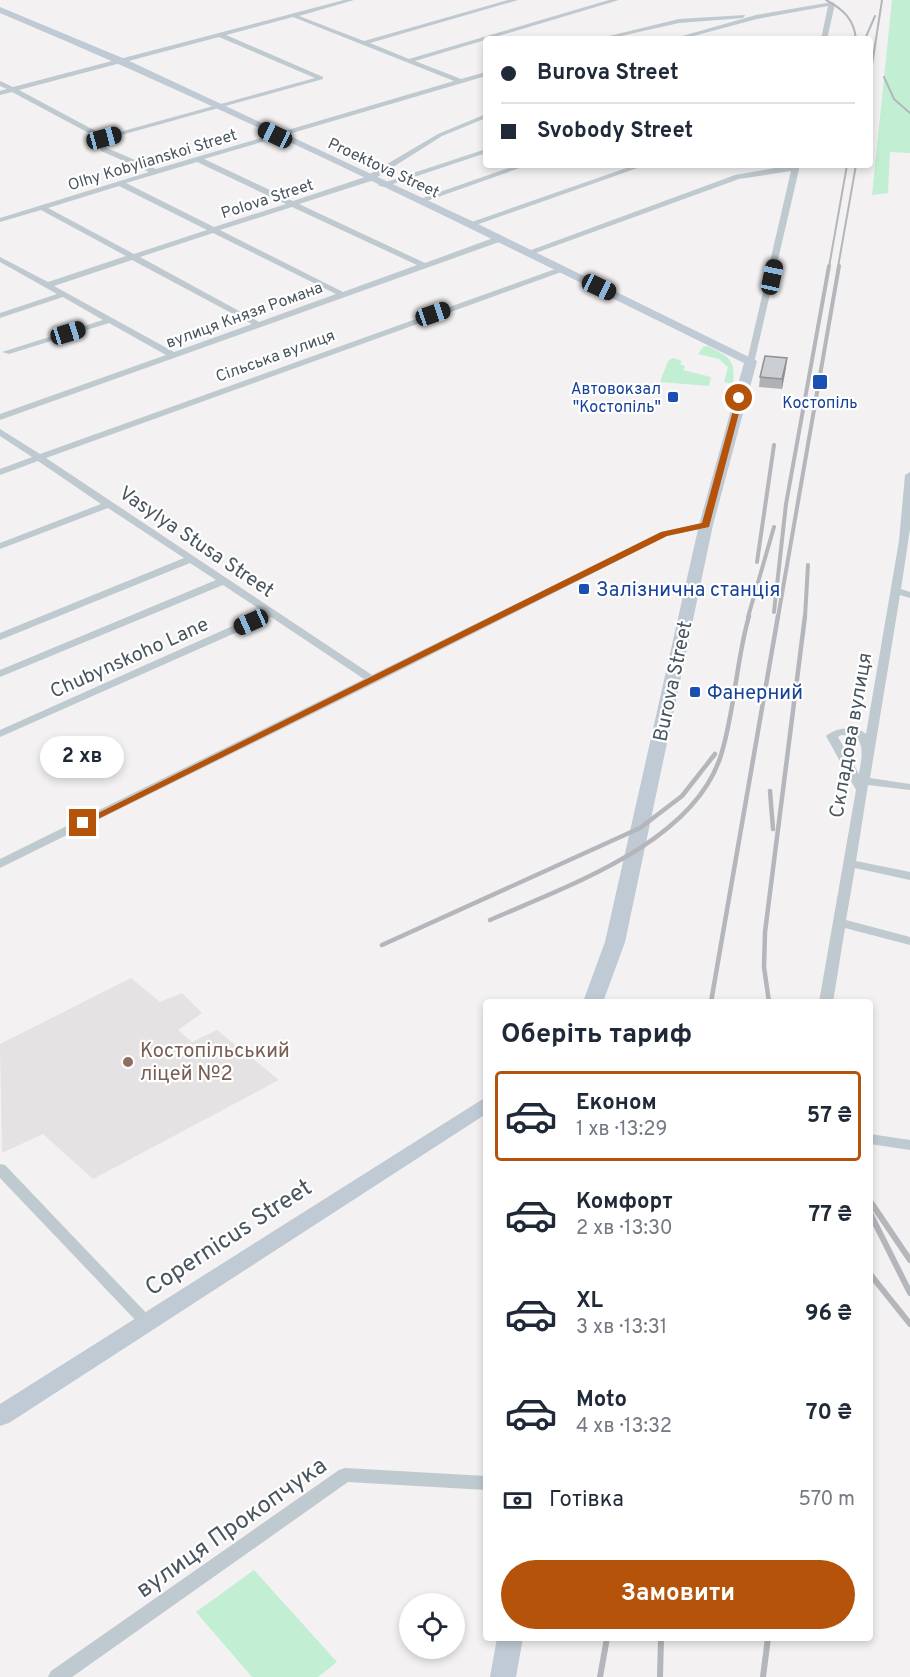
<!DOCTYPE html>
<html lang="uk">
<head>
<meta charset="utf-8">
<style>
	body { margin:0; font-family:Overpass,sans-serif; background:#f2f2f3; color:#1f2937; height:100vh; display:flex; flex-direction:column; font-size:22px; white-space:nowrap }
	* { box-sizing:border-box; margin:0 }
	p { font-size:20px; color:#747a83 }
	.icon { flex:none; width:33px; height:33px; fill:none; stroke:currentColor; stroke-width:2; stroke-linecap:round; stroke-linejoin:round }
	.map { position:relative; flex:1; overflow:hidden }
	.sheet { position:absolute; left:483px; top:999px; width:390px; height:642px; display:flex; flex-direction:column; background:#fff; border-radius:6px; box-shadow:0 3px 9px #0003 }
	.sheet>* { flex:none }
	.guide { position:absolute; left:483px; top:36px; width:390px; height:132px; border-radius:6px; box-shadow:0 3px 9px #0003; display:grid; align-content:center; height:132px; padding:0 18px; background:#fff }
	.buttons { position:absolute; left:399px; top:1593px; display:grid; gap:12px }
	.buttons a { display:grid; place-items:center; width:66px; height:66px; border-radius:50%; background:#fff; box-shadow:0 3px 9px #0003; font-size:30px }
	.end { position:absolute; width:27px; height:27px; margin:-14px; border:8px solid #b45309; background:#fff; box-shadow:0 0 0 3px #fff }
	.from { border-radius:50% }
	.bubble { position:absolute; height:42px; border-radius:21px; background:#fff; box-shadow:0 3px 9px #0003; font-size:20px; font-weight:700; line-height:42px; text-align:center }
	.car { position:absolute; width:18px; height:36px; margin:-18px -9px; border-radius:8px; box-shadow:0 0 4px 2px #0007; background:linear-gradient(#222 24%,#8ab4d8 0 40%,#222 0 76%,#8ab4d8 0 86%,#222 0) }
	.guide b { display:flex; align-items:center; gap:21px; height:57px; font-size:22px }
	.guide b+b { border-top:2px solid #e0e1e3 }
	.guide i { width:15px; height:15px; background:#1f2937 }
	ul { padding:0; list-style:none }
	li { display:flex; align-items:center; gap:18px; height:90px; margin:0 12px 9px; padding:0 6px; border:3px solid transparent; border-radius:6px }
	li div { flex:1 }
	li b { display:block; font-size:22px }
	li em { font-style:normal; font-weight:700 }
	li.selected { border-color:#b45309 }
	li>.icon { width:54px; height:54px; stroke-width:1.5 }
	h2 { padding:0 18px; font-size:27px; line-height:72px }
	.pay { display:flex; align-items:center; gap:15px; height:66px; padding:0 18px; font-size:22px }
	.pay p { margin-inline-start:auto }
	.cta { display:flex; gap:12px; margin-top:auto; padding:12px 18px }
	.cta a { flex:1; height:69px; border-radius:36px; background:#b45309; color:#fff; font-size:24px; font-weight:700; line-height:69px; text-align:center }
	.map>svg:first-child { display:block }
</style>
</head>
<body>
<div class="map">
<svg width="910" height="1677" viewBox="0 0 910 1677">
	<rect width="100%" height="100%" fill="#f3f1f1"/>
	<!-- education -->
	<path fill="#e4e2e3" d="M131,978L160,1002L182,993L202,1013L178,1030L192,1042L217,1030L279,1080L93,1179L43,1134L2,1153L0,1044Z"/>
	<!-- green -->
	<path fill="#c2efd3" d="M892,0H910V153L890,152L888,193L872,195Z
		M708,346C728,357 736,358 733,384L724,382L728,367L719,359L698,354L703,347Z
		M673,358L682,361L680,364L685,366L683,370L711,377L709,386L660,382L668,361Z
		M254,1570L337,1662L318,1677H252L196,1612Z"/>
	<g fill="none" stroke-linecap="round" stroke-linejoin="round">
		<!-- street -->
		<path fill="#bfc9d0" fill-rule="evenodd" d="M344,0H354L299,16L364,41L508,0H518L370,43L409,59L609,0H619L415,61L461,79L486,72V76L204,159L293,201L365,177L438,134L486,114V118L442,136L371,181L299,204L425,263L496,237H502V241L0,420V414L166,355L109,323L9,354L2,352L103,320L63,297L0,318V313L57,294L0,262V257L48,282L126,256L41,210L0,222V218L149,172L101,151L97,143L100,139L12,92L0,95V91L7,89L0,86V81L13,87ZM293,17L454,81L156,169L107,148L105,143L107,139L323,79V77L226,35ZM219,37L315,78L105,136L19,90ZM197,162L286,204L214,227L126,183ZM119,186L207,230L134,254L48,208ZM292,207L417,265L343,292L220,230ZM213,233L336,294L259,322L140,257ZM132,260L252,324L174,352L54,286Z
			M832,2L835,4L827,39H821L828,6L757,19L682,39H672L756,15Z
			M745,15L743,18L679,23L608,39H597L679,19Z
			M486,149V153L384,187L377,185Z
			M517,165H528L421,203L414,201Z
			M635,165H646L473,226L466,224Z
			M792,165H800L754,363L747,361L791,171L739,179L530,255L523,253L735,175Z
			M561,267H564V271L46,458L372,675L661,532L706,522L711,525L709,527L667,536L377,682L0,868V859L364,679L271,617L0,737V730L264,612L223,585L0,677V670L216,580L190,563L0,640V633L184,558L108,508L0,549V543L101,504L38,461L0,475V469L32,457L0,436V429L40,454Z
			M910,472V529L901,589L910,592V598L900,595L870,778L910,784V790L868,785L856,861L910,872V880L855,868L846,920L910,937V945L845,928L833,1002H819L856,790L826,736C836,727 856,725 866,734L899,541L905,475ZM841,735L856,736C865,747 861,761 859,774L838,737Z
			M870,1134L910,1140V1150L870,1144Z
			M0,1164L5,1165L151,1318L154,1322L151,1326L146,1328L141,1326L0,1178Z
			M345,1468L486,1476V1490L348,1482L72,1677H48L51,1671L339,1470Z"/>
		<!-- secondary -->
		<path fill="#c0cad4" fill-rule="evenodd" d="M0,7L125,59L474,222L757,361L713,525L625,942L603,1002H583L605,942L699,525L744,363C498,242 253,119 0,13Z
			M486,1097V1114L9,1423L0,1426V1404Z
			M497,1638H523L516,1677H490Z"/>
		<!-- rail-far3 -->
		<path stroke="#b4b6bb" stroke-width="2" d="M826,0C843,9 854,19 856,39
			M865,39L875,16
			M884,77L894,99L910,113
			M870,78L882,0
			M829,267L847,165
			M838,267L856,165"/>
		<!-- rail-far2 -->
		<path stroke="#b4b6bb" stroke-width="4" d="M757,562L774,445
			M774,612L786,504L829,266
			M748,617L774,527
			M778,617L839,266
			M805,617L808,565"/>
		<!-- rail-far1 -->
		<path stroke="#b4b6bb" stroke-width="4.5" d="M770,791L773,829
			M490,920C567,886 694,843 721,755C735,710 736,661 749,616
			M382,945L640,828L682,796L715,754
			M711,1002L778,616
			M769,1002L764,967L765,932L805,616"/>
		<!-- rail -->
		<path stroke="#b4b6bb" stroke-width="6" d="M870,1201L910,1260
			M870,1213L910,1293
			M870,1274L910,1324
			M600,1677L607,1638
			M660,1677L661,1638
			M763,1677L768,1638"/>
	</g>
	<!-- wall -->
	<path fill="#afb1b5" d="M787,358L782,389L759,387L760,377Z"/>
	<!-- shaded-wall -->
	<path fill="#8e9094" d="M787,358L786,368L782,389V379Z"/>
	<!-- building -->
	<path fill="#cbced3" stroke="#8e9094" stroke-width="1.5" d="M765,356L787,358L782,379L760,377Z"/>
	<!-- route -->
	<path fill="#b45309" d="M737,396L743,398L709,527L667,536L86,825L78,823L661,532L702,523Z"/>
	<!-- markers -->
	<g fill="#1a4fb4" stroke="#fff" stroke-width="2">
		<rect x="812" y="374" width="16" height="16" rx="3"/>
		<rect x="667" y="391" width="12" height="12" rx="3"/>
		<rect x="578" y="583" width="12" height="12" rx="3"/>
		<rect x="689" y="686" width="12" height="12" rx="3"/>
	</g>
	<circle fill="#8d6e63" stroke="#fff" stroke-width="2" cx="128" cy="1062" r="6"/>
	<g text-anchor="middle" stroke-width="4.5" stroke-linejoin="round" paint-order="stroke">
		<!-- far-street labels -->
		<g font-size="16" fill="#49555f" stroke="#fff">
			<text transform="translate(152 159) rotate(-17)" y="6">Olhy Kobylianskoi Street</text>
			<text transform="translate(384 167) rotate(25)" y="6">Proektova Street</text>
			<text transform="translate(267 198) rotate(-18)" y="6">Polova Street</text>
			<text transform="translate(244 314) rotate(-20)" y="6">вулиця Князя Романа</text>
			<text transform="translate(275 355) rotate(-20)" y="6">Сільська вулиця</text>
		</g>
		<!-- far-transit labels -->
		<g font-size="16" fill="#164399" stroke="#fff" text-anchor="end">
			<text x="661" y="394">Автовокзал<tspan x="661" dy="18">"Костопіль"</tspan></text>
			<text x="820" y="408" text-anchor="middle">Костопіль</text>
		</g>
		<!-- street labels -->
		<g font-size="20" fill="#49555f" stroke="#fff">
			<text transform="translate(197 541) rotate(34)" y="7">Vasylya Stusa Street</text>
			<text transform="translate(129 657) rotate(-24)" y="7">Chubynskoho Lane</text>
			<text transform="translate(672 681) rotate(-78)" y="7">Burova Street</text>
			<text transform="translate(850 735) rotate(-80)" y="7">Складова вулиця</text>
		</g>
		<!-- transit labels -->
		<g font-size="20" fill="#164399" stroke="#fff" text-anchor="start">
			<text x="596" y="596">Залізнична станція</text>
			<text x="707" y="699">Фанерний</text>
		</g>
		<!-- education labels -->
		<g font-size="20" fill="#785e54" stroke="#fff" text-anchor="start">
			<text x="140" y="1057">Костопільський<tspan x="140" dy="23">ліцей №2</tspan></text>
		</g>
		<!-- near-street labels -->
		<g font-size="24" fill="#49555f" stroke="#fff">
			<text transform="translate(228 1237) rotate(-33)" y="8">Copernicus Street</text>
			<text transform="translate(231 1527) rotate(-35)" y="8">вулиця Прокопчука</text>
		</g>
	</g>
</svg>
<div class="buttons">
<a><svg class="icon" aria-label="locate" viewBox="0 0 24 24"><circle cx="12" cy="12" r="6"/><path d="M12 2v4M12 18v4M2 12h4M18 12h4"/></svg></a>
</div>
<i class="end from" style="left:739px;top:398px"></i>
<i class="end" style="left:83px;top:823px"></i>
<div class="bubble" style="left:40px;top:736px;width:84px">2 хв</div>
<i class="car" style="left:275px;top:135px;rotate:295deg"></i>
<i class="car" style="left:104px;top:138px;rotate:75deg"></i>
<i class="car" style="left:772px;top:277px;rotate:12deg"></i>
<i class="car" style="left:599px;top:287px;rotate:115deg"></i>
<i class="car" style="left:433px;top:314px;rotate:71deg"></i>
<i class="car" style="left:68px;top:333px;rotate:73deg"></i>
<i class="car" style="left:251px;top:622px;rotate:246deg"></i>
<div class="guide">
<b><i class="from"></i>Burova Street</b>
<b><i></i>Svobody Street</b>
</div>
<section class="sheet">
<h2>Оберіть тариф</h2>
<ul>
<li class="selected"><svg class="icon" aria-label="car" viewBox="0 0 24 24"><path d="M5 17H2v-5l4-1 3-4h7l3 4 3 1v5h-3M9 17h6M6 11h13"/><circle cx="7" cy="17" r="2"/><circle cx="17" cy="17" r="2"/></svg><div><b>Економ</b><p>1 хв · 13:29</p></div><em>57 ₴</em></li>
<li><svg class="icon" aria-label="car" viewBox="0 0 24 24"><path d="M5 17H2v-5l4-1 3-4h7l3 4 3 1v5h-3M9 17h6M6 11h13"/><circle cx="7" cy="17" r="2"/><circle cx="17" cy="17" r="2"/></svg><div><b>Комфорт</b><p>2 хв · 13:30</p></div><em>77 ₴</em></li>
<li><svg class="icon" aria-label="car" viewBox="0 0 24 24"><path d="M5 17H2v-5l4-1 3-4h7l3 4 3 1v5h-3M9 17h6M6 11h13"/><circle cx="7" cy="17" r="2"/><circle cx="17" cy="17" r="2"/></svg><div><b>XL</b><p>3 хв · 13:31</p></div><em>96 ₴</em></li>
<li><svg class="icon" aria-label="car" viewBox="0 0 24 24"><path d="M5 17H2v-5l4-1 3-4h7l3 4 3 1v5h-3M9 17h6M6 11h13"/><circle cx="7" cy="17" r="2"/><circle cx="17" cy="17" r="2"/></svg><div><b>Moto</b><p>4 хв · 13:32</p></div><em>70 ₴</em></li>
</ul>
<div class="pay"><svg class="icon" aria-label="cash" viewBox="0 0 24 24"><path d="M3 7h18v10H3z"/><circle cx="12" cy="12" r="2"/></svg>Готівка<p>570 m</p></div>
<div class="cta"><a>Замовити</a></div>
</section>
</div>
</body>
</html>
